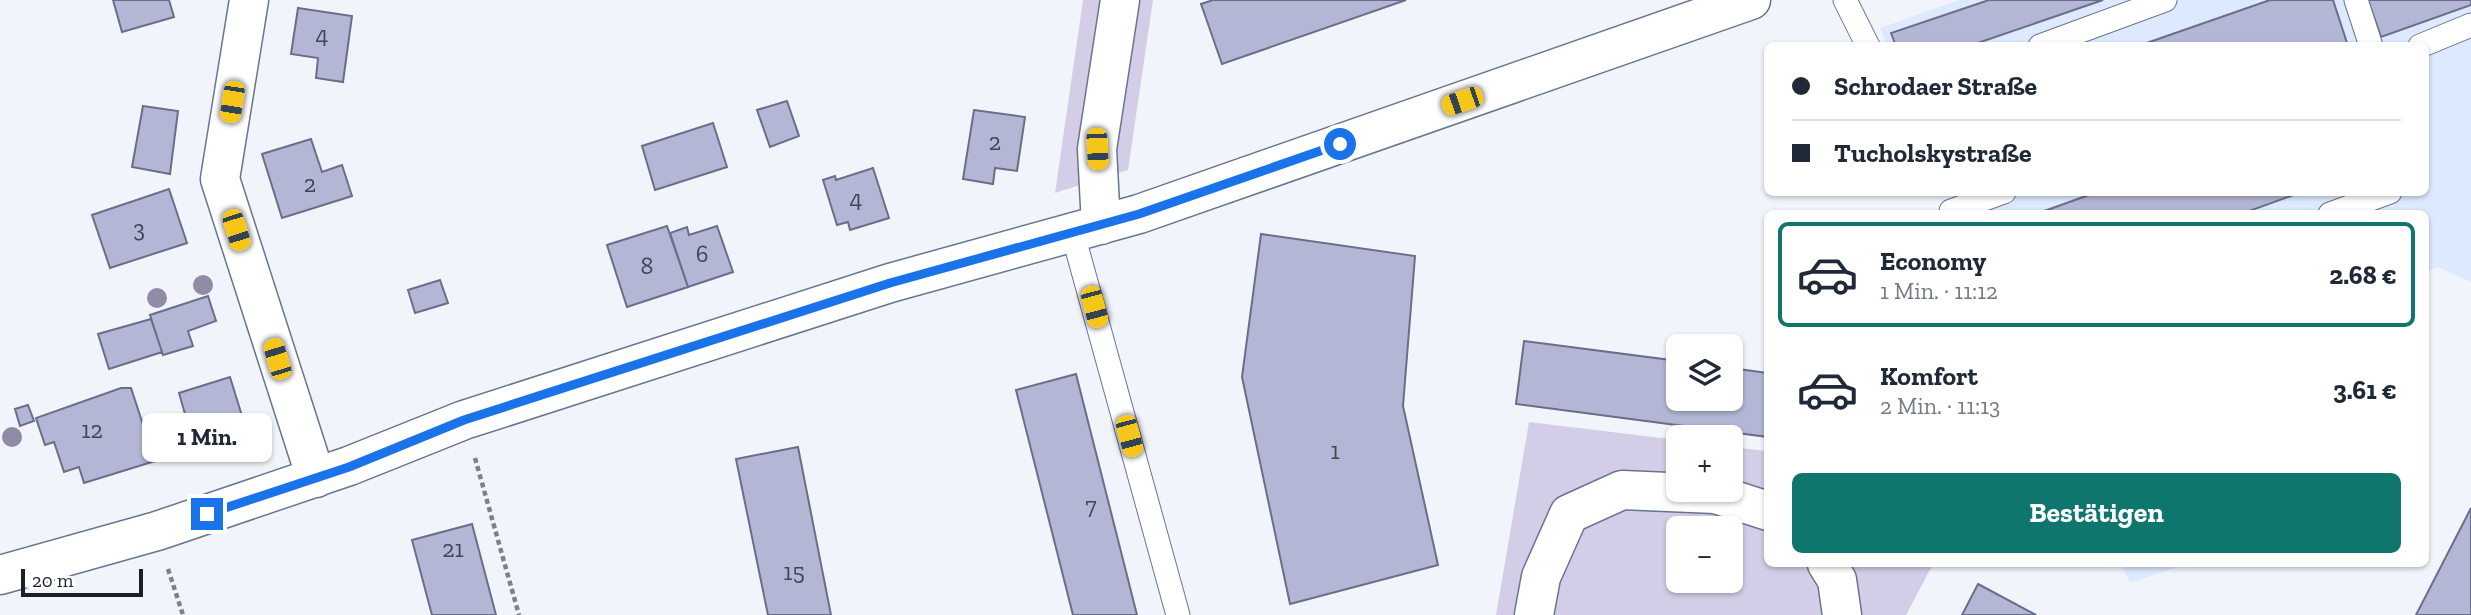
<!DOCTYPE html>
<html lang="de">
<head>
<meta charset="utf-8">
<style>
	body { margin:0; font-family:"Zilla Slab",serif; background:#f6f6f7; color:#1f2937; height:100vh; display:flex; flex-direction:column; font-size:26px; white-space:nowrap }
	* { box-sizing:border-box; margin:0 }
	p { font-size:23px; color:#747a83 }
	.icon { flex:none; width:38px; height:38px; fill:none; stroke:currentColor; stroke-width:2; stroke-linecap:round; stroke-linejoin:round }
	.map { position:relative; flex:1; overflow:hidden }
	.sheet { position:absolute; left:1764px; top:210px; width:665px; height:357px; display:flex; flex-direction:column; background:#fff; border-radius:10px; box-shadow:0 2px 5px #0004 }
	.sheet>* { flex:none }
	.banner { position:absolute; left:1764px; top:42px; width:665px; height:154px; border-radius:10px; box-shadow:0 2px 5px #0004; display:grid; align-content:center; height:154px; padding:0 28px; background:#fff }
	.buttons { position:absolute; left:1666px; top:334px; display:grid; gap:14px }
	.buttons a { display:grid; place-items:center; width:77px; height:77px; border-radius:10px; background:#fff; box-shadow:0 2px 5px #0004; font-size:35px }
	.scale { position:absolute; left:21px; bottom:18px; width:122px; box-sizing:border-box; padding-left:7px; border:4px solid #1a202a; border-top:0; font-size:19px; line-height:24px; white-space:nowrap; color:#1a202a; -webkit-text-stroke:5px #fff; paint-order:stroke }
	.end { position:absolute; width:32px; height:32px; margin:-16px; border:9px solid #1a73e8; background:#fff; box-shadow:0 0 0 4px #fff }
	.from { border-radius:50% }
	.bubble { position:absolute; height:49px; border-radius:10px; background:#fff; box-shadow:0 2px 5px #0004; font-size:23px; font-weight:700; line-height:49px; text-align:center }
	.car { position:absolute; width:21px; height:42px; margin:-21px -10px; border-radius:9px; box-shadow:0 0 5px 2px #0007; background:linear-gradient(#f5c518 24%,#345 0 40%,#f5c518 0 76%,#345 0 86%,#f5c518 0) }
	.banner b { display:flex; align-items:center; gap:24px; height:66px; font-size:26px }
	.banner b+b { border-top:2px solid #e0e1e3 }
	.banner i { width:18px; height:18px; background:#1f2937 }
	ul { padding:12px 0 0; list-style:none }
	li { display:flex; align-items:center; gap:21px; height:105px; margin:0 14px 10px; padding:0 14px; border:4px solid transparent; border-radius:10px }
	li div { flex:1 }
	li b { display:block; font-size:26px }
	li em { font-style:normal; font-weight:700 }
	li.on { border-color:#0f766e }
	li>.icon { width:63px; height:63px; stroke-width:1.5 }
	.cta { display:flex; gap:14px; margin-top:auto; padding:14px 28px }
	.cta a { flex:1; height:80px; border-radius:10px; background:#0f766e; color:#fff; font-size:28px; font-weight:700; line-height:80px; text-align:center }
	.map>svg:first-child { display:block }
</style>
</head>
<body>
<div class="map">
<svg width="2471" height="615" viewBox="0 0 2471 615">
	<rect width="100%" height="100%" fill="#f1f5fb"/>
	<!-- built -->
	<path fill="#dde9ff" d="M1959,0H2471V282L2438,267L2426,271V214H1964L1954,193L2426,192V46H1888L1880,28Z
		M2121,564H2185L2130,583Z"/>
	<!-- green -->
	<path fill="#d4cde7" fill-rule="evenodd" d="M1083,0H1153L1128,170L1055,193Z
		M1529,422L1678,440V490H1731V447L1767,451L1768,564H1933L1906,615H1496ZM1678,528H1731V581H1678Z"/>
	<!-- building -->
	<path fill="#b3b6d5" stroke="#6b6e89" stroke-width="2" d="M113,0H169L174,17L122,32Z
		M1213,0H1406L1222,64L1201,4Z
		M1989,0H2103L1969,46H1896L1891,33Z
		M2270,0H2333L2348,46H2138Z
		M2368,0H2471V5L2381,37Z
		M298,8L352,16L343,82L316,78L318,58L291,54Z
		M787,101L799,136L770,147L757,110Z
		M143,106L178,111L170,174L132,167Z
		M974,110L1025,117L1017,171L995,168L993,184L963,179Z
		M713,123L727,167L655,190L642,146Z
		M311,139L322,172L342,165L352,196L282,218L262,154Z
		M873,168L889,218L850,230L848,222L837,225L823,180L835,176L836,180Z
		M169,189L187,243L110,268L92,215Z
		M2097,192H2302L2241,214H2036Z
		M667,226L688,287L627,307L607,245Z
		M717,226L733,272L688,287L670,233L687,227L689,235Z
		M1261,234L1415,256L1403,406L1438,565L1290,604L1242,377Z
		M440,280L448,303L415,313L408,290Z
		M208,296L216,321L188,331L193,346L163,355L150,315Z
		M151,319L162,352L109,369L98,334Z
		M1524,341L1678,361V399H1731V368L1768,373V437L1516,404Z
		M1076,374L1137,615H1073L1016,390Z
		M230,377L247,432L195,449L179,393Z
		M121,388H131L155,461L84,483L79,467L64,472L54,442L45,445L36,418Z
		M28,405L34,421L20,426L15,409Z
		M798,447L831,615H768L736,459Z
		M2471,508V615H2416Z
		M472,524L496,615H432L412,540Z
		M1978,584L2036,615H1962Z"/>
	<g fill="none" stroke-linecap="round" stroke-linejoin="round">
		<!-- service casing -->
		<g stroke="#67768f" stroke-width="25">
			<path id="service" d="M1845,0L1868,46
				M2356,0L2371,46
				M2040,46L2165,0
				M2420,46L2471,25
				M1951,211L2004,192
				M2330,214L2390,192
				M1072,231L1178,615"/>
		</g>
		<!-- minor casing -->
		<g stroke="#67768f" stroke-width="41">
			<path id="minor" d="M249,0L220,179L316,478
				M1101,225L1097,149L1120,0
				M1827,564L1837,580L1842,615
				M0,575L157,531L349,466L464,420L890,283L1139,214L1751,0
				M1534,615L1541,577L1569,514L1622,490L1715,494L1768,511"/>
		</g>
		<!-- path -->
		<path stroke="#7c8189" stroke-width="4.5" stroke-dasharray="5 3.5" stroke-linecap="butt" d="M475,458L519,615
			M168,569L183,615"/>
		<!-- service -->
		<use href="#service" stroke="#fff" stroke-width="23"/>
		<!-- minor -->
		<use href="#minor" stroke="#fff" stroke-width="38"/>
	</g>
	<!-- trees -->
	<g fill="#918ba5">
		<circle cx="203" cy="285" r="10"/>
		<circle cx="157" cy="298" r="10"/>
		<circle cx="12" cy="437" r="10"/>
	</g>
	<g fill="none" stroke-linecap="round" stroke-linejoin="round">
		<!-- route -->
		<path stroke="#1a73e8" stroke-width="9" d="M207,514L349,467L464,420L890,283L1139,214L1340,144"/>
	</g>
	<g text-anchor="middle" stroke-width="7" stroke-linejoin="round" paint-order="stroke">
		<!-- number labels -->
		<g font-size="24" fill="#404655">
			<text x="322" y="43">4</text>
			<text x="995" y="150">2</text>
			<text x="310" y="192">2</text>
			<text x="856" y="207">4</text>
			<text x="139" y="237">3</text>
			<text x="702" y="262">6</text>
			<text x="647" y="274">8</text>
			<text x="92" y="438">12</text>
			<text x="1335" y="459">1</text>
			<text x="1091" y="514">7</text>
			<text x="453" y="557">21</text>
			<text x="794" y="580">15</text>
		</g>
	</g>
</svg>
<div class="buttons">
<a><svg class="icon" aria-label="layers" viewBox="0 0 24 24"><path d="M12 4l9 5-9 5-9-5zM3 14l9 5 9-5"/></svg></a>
<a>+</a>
<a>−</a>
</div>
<div class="scale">20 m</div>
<i class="end from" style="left:1340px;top:144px"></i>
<i class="end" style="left:207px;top:514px"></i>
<div class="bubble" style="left:142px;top:413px;width:130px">1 Min.</div>
<i class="car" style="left:1462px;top:101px;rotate:251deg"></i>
<i class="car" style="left:232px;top:102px;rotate:189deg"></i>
<i class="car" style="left:1097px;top:149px;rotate:177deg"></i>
<i class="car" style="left:236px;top:230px;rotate:162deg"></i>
<i class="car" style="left:1094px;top:307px;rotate:165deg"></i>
<i class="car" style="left:277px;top:359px;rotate:343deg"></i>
<i class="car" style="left:1129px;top:436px;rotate:165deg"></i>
<div class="banner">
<b><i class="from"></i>Schrodaer Straße</b>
<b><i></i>Tucholskystraße</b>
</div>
<section class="sheet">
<ul>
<li class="on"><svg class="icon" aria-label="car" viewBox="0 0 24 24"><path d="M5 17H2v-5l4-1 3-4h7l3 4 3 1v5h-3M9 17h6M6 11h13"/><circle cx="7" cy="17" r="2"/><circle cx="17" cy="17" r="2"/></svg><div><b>Economy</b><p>1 Min. · 11:12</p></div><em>2.68 €</em></li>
<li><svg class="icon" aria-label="car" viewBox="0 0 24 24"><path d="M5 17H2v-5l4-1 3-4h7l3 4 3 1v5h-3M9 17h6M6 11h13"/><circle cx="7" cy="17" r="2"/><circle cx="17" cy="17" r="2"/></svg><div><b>Komfort</b><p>2 Min. · 11:13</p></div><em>3.61 €</em></li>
</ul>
<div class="cta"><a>Bestätigen</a></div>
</section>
</div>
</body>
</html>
